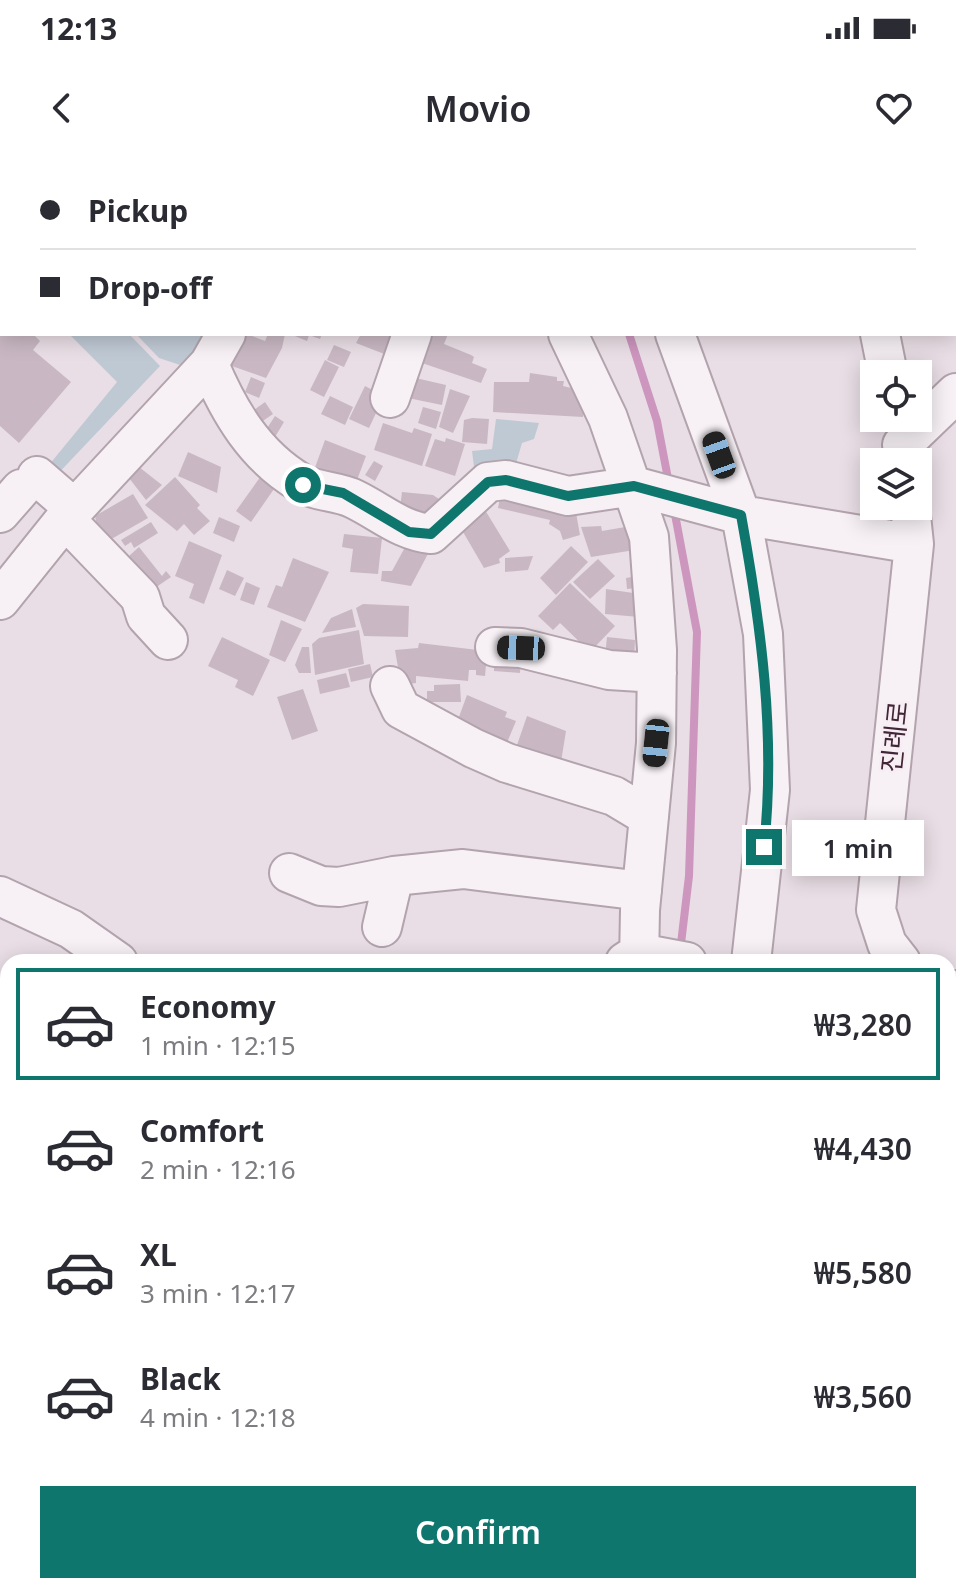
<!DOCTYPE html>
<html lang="en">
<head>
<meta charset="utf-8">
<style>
	body { margin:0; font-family:"Noto Sans","Noto Sans KR",sans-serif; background:#f7f7f7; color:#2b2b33; height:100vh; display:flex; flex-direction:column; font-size:30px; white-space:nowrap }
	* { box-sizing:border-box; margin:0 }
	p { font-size:26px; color:#7c7c81 }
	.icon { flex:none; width:44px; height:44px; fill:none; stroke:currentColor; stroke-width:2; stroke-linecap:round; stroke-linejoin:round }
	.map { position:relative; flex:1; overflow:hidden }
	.drawer { position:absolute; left:0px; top:794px; width:956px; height:640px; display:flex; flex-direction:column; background:#fff; border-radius:24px 24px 0 0; box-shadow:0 4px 20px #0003 }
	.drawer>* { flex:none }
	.hud { position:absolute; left:0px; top:0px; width:956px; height:176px; box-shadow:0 4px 20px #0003; display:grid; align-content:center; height:176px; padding:0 40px; background:#fff }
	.fabs { position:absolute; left:860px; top:200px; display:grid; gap:16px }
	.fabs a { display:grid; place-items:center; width:72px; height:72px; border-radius:0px; background:#fff; box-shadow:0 4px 20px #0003; font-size:40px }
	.end { position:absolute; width:36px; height:36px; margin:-18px; border:10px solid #0f766e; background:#fff; box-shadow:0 0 0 4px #fff }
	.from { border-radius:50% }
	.bubble { position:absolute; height:56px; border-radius:0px; background:#fff; box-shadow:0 4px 20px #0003; font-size:26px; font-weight:600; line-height:56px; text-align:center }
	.car { position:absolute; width:24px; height:48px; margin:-24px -12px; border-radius:10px; box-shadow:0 0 6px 2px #0007; background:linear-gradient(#222 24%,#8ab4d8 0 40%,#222 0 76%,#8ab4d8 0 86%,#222 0) }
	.hud b { display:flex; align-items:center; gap:28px; height:76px; font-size:30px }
	.hud b+b { border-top:2px solid #e1e1e2 }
	.hud i { width:20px; height:20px; background:#2b2b33 }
	ul { padding:14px 0 0; list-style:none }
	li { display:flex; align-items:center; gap:24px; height:112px; margin:0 16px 12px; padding:0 24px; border:4px solid transparent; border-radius:0px }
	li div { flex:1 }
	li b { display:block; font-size:30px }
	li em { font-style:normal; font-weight:600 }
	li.active { border-color:#0f766e }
	li>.icon { width:72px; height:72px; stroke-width:1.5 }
	.cta { display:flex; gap:16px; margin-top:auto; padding:16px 40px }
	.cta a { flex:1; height:92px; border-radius:0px; background:#0f766e; color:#fff; font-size:32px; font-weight:600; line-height:92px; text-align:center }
	.status { display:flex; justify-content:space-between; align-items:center; height:56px; padding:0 40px; background:#fff; direction:ltr }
	.status svg { height:22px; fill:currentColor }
	header { display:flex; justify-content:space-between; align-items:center; height:104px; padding:0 40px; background:#fff; font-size:36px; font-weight:600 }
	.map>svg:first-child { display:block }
</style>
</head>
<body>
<div class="status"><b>12:13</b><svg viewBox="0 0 49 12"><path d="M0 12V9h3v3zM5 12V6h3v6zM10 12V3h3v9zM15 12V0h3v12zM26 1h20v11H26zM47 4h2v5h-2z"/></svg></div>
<header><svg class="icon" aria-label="back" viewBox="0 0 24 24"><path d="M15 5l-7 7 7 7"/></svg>Movio<svg class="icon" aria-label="heart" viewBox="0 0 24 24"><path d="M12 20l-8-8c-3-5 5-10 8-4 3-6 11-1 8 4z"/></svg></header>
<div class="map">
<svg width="956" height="1434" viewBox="0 0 956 1434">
	<rect width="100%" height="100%" fill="#e9dee5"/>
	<!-- green -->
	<path fill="#bfc9d4" d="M0,0H256L258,2H2V38Z
		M69,174H129L160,206L53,319L44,311L117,222Z
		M136,174H217L186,207L159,198Z
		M496,259L539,263L534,279L522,283L515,307L476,323L472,291L492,289Z"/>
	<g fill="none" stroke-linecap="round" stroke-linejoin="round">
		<!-- stream -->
		<path stroke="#cd96be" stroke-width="8" d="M564,0L565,2
			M629,174L657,261L669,324
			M674,349L697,472L689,716L680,792
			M629,1434V1426"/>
	</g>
	<!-- building -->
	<path fill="#c9b8c3" d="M0,174H33L40,181L33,190L71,222L19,283L0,266Z
		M247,174L265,181L268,174H285L282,188L266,218L229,205Z
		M290,174H322L320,179L309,175L307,181Z
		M361,174H408L392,197L356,183Z
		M420,174H448L444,184L471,195L474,197L472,203L487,209L481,223L410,199Z
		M334,185L351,192L344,207L327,200Z
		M325,200L339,207L324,237L310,230Z
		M530,213L557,217V221H564L563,226L584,231L583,257L493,252L494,222H529Z
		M407,216L446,225L442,245L403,237Z
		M251,217L265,223L259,238L245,232Z
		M365,226L384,236L369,268L349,259Z
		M450,229L470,236L453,273L439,267Z
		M330,236L353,247L345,265L321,254Z
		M265,242L273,254L254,267L246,256Z
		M423,247L441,252L436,269L418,263Z
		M275,256L284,262L272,282L262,276Z
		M472,258L489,259L487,284L462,282L464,260Z
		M383,263L412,273L414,268L432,274L422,306L374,290Z
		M446,278L465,284L455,316L425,306L435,279L445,282Z
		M325,280L366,296L354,328L313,313Z
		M188,292L221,307L217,333L178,316Z
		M374,301L383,306L375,321L365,315Z
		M139,307L162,325L146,340L129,318Z
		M266,309L281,319L251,362L236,351Z
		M175,317L200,345L197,348L210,361L194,375L184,364L177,371L145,345Z
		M502,328L575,347L580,375L563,380L560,371L549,364L550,360L498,348Z
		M402,332L433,335L442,341L440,358L399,357Z
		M133,334L148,358L101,385L89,366L96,361L95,356Z
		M485,350L510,391L499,399L500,403L484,408L459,365Z
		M219,357L240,366L234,382L213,373Z
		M151,362L158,373L134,388L131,382L125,386L121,380Z
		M637,365L641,389L591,397L581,367L601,366L602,371Z
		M344,374L382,378L378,414L350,412L353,389L342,387Z
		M409,380L430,390L411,426L381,421L382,411H392Z
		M189,381L222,395L204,444L189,438L194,424L175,416Z
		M571,386L588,402L556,435L540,418Z
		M139,387L162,416L166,411L171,417L152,430L114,398L124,390L129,396Z
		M533,396L528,410L505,412V398Z
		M644,396L647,427L627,429L626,418L632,417L630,398Z
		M293,398L329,412L305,462L267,447L276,425L282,427Z
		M598,399L615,416L590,439L573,422Z
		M227,410L244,418L235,436L219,429Z
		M246,422L260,428L254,445L240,440Z
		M570,423L615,466L590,492L560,463L553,470L538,456Z
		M606,429L640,434L639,457L605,454Z
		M363,444L409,446L408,477L364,476L356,448Z
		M352,449L356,467L322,473L331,458Z
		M281,460L302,469L285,502L269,495Z
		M359,470L364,504L315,515L312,484L319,478Z
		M222,477L270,500L253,536L235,527L238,520L208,506Z
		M607,477L635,480L634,499L605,496Z
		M419,483L478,490L487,495L485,516L476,515V510H469L468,521L416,516V523L401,525L395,490L418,488Z
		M302,487H309L311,513H299L295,505Z
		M494,498L521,499L520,513L494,511Z
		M370,504L373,517L351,522L348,509Z
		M346,513L350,527L320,534L317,520Z
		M460,524L461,542H427V531H434V525Z
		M303,529L318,571L292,580L277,537Z
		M467,535L507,552L505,557L516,561L506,585L456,565Z
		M527,556L566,571L561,602L516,588Z"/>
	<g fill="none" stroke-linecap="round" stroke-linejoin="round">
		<!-- minor casing -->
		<g stroke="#b3a3ad" stroke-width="42">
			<path id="minor" d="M495,0L496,2
				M601,0L602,2
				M846,0V2
				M320,2L321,0
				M568,174L608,258L649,377L657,490L656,583L640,750L639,802
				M675,174L741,355L763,474L770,630L751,802
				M880,174L888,214
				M209,204C229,252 255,296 301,323C316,332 338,331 354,339C381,352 401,371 431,374L488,322L506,320L568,336L634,326L741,355L914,384
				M390,238L412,174
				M902,285L956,233
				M37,316L75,349
				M0,353L21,329
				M65,359L140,437L146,456L168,480
				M0,440L65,359L209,204L226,174
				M495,487L521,488L609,510L657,513
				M390,526L401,549L473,588L507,603L614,636L649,657
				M289,713L321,726L339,727L394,716L463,709L642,731
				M0,736L71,769L118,802
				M382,767L394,716
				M625,802L639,793L687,802
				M901,802L887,784L876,750L914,384L910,346
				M948,831L956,830
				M948,877L956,889
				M0,1217L8,1222
				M581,1434L583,1426"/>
		</g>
		<!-- minor -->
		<use href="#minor" stroke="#f7f1f5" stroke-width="38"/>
	</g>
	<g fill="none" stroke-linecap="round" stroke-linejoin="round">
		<!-- route -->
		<path stroke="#0f766e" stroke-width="10" d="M303,325L343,333L409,372L431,374L488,322L506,320L568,336L634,326L741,355C761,465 776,575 764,687"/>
	</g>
	<g text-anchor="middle" stroke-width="6" stroke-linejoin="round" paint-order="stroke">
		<!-- street labels -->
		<g font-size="26" fill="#412637" stroke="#f7eef4">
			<text transform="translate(895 577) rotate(-84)" y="9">진례로</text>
		</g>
	</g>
</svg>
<div class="fabs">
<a><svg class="icon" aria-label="locate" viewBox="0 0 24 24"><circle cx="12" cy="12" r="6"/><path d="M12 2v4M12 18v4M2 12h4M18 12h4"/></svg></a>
<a><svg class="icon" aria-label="layers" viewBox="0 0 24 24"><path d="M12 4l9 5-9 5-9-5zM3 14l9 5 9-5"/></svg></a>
</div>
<i class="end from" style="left:303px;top:325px"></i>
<i class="end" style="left:764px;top:687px"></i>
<div class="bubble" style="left:792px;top:660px;width:132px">1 min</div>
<i class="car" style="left:719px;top:295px;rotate:340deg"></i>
<i class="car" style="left:521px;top:488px;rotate:272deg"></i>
<i class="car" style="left:656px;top:583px;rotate:186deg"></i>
<div class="hud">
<b><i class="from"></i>Pickup</b>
<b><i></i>Drop-off</b>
</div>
<section class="drawer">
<ul>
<li class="active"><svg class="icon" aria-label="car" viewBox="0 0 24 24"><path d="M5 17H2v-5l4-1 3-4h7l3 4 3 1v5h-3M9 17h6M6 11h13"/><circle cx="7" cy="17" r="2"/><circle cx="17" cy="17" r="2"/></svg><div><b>Economy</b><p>1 min · 12:15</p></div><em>₩3,280</em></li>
<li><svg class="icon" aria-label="car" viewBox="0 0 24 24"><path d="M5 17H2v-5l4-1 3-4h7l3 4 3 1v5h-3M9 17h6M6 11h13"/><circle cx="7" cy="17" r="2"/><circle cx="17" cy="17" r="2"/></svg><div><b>Comfort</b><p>2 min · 12:16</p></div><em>₩4,430</em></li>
<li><svg class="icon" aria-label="car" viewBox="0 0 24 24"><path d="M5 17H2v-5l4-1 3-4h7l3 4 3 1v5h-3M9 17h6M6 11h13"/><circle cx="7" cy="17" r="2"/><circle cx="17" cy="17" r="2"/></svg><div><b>XL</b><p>3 min · 12:17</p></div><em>₩5,580</em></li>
<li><svg class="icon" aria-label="car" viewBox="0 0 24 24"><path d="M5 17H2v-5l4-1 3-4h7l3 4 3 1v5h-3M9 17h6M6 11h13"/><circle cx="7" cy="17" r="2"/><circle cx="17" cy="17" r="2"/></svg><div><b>Black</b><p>4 min · 12:18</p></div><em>₩3,560</em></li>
</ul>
<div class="cta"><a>Confirm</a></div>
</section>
</div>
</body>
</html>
